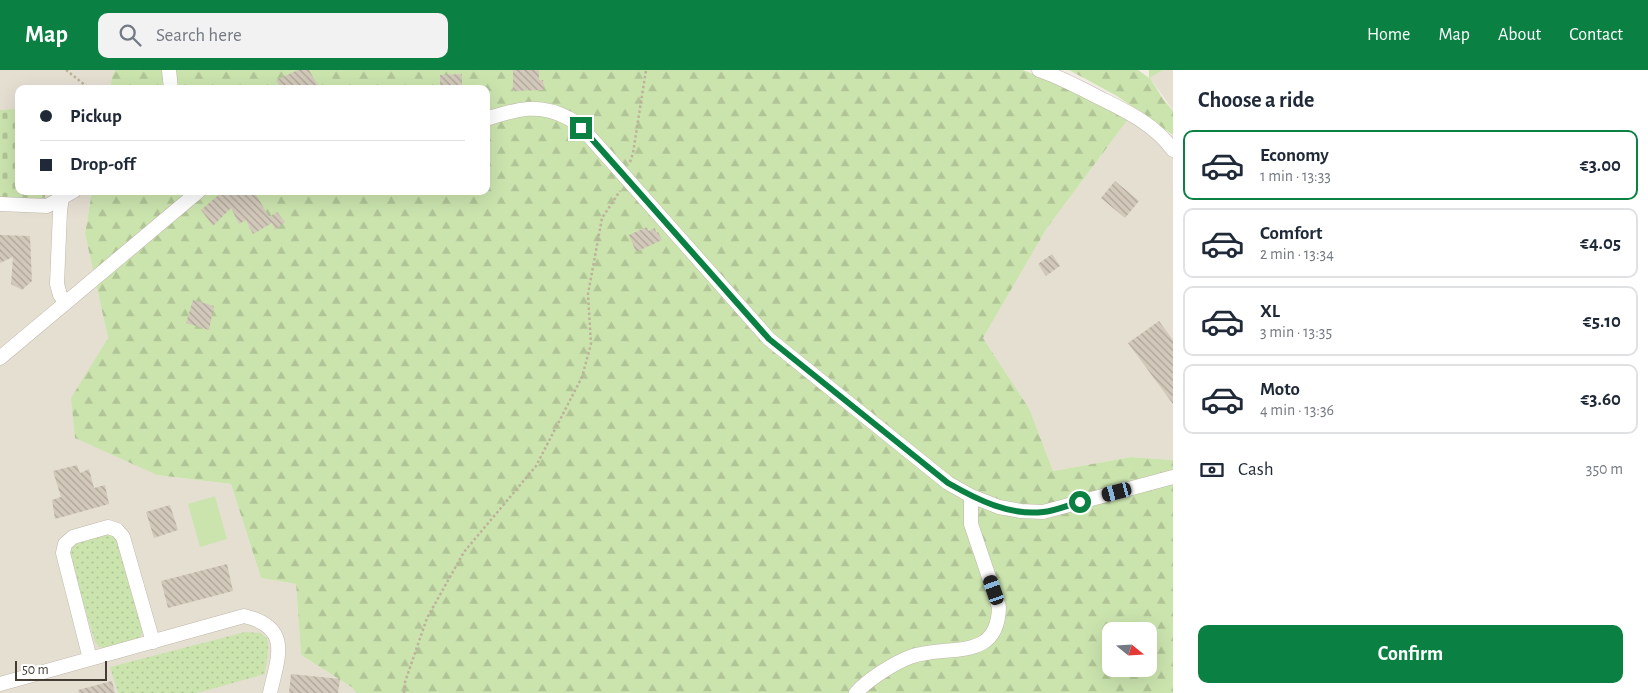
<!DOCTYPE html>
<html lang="en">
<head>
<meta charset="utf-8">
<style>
	body { margin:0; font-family:"Alegreya Sans",sans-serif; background:#f2f2f3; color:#1f2937; height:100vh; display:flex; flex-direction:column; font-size:19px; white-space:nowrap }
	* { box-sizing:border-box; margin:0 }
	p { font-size:16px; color:#747a83 }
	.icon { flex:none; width:28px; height:28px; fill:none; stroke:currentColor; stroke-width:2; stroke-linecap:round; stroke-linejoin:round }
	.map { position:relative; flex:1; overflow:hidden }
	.details { display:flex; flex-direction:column; background:#fff; width:475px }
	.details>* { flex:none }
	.guide { position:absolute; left:15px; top:15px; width:475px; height:110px; border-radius:10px; box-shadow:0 5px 20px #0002; display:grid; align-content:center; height:110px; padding:0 25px; background:#fff }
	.needle { width:32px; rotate:108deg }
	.fabs { position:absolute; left:1102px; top:552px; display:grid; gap:10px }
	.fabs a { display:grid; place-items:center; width:55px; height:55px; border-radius:10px; background:#fff; box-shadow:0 5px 20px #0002; font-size:25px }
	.scale { position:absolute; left:15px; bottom:12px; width:92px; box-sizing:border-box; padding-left:5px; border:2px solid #433d34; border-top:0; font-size:14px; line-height:18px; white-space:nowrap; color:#433d34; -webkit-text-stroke:4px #fff; paint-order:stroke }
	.end { position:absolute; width:22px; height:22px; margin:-11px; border:6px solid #0b8043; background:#fff; box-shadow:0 0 0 2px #fff }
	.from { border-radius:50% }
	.car { position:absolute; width:15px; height:30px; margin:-15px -8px; border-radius:6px; box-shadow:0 0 4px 1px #0007; background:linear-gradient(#222 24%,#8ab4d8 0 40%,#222 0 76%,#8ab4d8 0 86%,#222 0) }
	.guide b { display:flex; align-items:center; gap:18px; height:48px; font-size:19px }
	.guide b+b { border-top:1px solid #e0e1e3 }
	.guide i { width:12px; height:12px; background:#1f2937 }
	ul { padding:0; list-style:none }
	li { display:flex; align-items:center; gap:15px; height:70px; margin:0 10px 8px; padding:0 15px; border:2px solid #e0e1e3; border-radius:10px }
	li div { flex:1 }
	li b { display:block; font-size:19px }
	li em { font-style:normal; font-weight:700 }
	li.on { border-color:#0b8043 }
	li>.icon { width:45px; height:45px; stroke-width:1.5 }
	h2 { padding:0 25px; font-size:22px; line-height:60px }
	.pay { display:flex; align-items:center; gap:12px; height:55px; padding:0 25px; font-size:19px }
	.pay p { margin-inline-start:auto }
	.primary-button { display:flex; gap:10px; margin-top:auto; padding:10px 25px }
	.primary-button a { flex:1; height:58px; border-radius:10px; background:#0b8043; color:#fff; font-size:20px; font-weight:700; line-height:58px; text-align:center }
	header { display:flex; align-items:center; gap:30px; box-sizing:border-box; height:70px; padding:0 25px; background:#0b8043; color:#fff }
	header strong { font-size:24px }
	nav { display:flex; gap:28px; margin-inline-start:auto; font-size:18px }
	.search { width:350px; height:45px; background:#f2f2f3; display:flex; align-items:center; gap:12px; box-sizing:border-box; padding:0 18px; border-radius:10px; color:#747a83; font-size:19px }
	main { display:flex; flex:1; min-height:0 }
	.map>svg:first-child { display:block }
</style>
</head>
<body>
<header>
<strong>Map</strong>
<div class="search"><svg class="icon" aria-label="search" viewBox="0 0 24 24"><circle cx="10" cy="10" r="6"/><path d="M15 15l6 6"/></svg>Search here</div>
<nav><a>Home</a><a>Map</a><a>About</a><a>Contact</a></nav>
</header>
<main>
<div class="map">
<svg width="1173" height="623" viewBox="0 0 1173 623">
	<defs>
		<pattern id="grass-dots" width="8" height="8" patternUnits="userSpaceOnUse" patternTransform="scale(1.25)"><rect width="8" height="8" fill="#cbe4ae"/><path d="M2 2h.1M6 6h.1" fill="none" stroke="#b0c496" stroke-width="1.8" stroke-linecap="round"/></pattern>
		<pattern id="forest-firs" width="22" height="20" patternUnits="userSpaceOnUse" patternTransform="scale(1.25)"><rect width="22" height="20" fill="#cbe4ae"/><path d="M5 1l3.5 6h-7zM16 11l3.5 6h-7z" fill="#b0c496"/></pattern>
		<pattern id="cemetery-stones" width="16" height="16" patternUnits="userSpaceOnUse" patternTransform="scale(1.25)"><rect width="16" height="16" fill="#cbe4ae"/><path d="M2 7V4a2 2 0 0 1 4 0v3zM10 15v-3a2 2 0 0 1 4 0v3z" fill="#b0c496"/></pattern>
		<pattern id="building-back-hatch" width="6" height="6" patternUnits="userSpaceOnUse" patternTransform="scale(1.25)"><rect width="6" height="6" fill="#d2c9ba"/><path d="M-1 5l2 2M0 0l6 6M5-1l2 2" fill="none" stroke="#aca498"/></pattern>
	</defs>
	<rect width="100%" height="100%" fill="#f1ede4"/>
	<!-- residential -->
	<path fill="#e5dfd2" d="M0,0H115L112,7L110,19H19V121H92L85,164L108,268L72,328L157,405L231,414L261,508L296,514L301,585L353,618L356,623H0Z
		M1163,0H1173V40L1150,8Z
		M1132,44L1173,66V390L1131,387L1053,401L1030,340L983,268L1047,158Z"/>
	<!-- grass -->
	<path fill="url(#grass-dots)" d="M106,464L112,465L118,469L142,560L141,566L136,570L105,578L99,577L95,572L69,485L70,476L75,472Z
		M245,562L261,563L267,568C270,581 266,591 265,604L197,623H118L110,597Z"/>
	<!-- forest -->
	<path fill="url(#forest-firs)" fill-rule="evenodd" d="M115,0H1023L1132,44L1047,158L983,268L1030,340L1053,401L1131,387L1173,390V623H356L353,618L301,585L296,514L261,508L231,414L157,405L75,368L71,328L108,268L85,164L92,121H486V19H110L112,7ZM1111,561H1149V599H1111Z
		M1069,0H1138L1149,8V0H1163L1150,8L1163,29L1173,41V65L1117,26Z"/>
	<!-- cemetery -->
	<path fill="url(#cemetery-stones)" d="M19,39V121H45V128H0V40Z"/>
	<!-- garden -->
	<path fill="#cbe4ae" d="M215,426L227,469L200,477L188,434Z"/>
	<!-- building -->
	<path fill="url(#building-back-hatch)" d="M298,0H309L320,19H281L276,10Z
		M513,0H539V10H543L544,20L513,21Z
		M462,4V19H440V5Z
		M1115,111L1139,131L1125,148L1101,128Z
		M223,121H254L269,147L277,142L285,152L275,160L272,153L253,164L246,150L239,154L231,138L213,156L201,140Z
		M647,157L648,161L655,158L656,163L658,162L662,170L636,182L629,165Z
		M0,165L30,166L32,211L22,220L11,214L13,187L0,193Z
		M1052,184L1060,196L1046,206L1038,194Z
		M193,230L214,236L209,260L186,253Z
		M1159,251L1173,270V334L1128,273Z
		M77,395L80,403L89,399L94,418L105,415L109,434L55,449L52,430L61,427L53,401Z
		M170,435L178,460L154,468L146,442Z
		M227,494L233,521L168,538L161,511Z
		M291,604L340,609L338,623H289Z
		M112,611L115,623H79L78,620Z"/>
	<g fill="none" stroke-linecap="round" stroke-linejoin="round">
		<!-- street casing -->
		<g stroke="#bfb8aa" stroke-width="15">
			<path id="street" d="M169,0L171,19
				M1039,0C1058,6 1074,15 1092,24C1121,39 1153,52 1173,80
				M486,49C517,39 539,32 570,49C577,53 584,61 590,67L769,269L948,413L971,426L999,437L1021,441L1043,442L1173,407
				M62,128L60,141L57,214L60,225L66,232
				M0,134L47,136L74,121
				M0,288L199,121
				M90,589L63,483L65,474L73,467L108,457L117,460L123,467L153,572
				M0,614L244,546C292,557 278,587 270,623
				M856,623C867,610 894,593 910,587C946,573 998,594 999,537L971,454V426"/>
		</g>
		<!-- path -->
		<path stroke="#bdb199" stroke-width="2.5" stroke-dasharray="2.5 2.5" stroke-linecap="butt" d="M66,0L90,19
			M630,92L633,83L646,0
			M404,623L405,612L427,548L464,482L536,396L582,307L591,274L588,224L602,148L620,121"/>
		<!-- street -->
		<use href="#street" stroke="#fff" stroke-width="14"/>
	</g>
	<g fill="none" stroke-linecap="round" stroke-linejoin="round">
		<!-- route -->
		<path stroke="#0b8043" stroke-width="6" d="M581,58L590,67L769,269L948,413C976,429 1009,446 1043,442C1055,441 1068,435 1080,432"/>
	</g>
</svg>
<div class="fabs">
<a><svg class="needle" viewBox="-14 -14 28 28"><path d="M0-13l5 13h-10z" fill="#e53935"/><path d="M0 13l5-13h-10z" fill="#747a83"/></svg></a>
</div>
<div class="scale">50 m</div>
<i class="end from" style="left:1080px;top:432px"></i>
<i class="end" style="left:581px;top:58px"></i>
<i class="car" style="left:1117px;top:422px;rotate:255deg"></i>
<i class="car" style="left:994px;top:520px;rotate:341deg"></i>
<div class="guide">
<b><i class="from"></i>Pickup</b>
<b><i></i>Drop-off</b>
</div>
</div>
<section class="details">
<h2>Choose a ride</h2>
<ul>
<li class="on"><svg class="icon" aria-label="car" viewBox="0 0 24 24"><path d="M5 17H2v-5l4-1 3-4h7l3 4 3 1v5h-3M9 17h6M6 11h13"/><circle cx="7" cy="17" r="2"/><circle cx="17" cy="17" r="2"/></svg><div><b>Economy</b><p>1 min · 13:33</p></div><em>€3.00</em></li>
<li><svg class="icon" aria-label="car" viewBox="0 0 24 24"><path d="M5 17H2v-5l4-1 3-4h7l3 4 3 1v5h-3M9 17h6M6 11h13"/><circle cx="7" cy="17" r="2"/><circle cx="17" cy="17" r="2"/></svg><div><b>Comfort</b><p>2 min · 13:34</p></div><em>€4.05</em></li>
<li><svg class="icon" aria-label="car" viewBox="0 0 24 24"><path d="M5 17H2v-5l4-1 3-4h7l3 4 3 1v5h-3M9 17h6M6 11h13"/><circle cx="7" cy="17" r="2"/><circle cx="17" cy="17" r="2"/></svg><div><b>XL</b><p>3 min · 13:35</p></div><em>€5.10</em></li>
<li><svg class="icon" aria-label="car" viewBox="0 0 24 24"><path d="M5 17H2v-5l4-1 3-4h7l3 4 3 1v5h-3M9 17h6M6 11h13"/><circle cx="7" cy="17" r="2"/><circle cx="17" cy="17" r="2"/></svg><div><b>Moto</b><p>4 min · 13:36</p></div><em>€3.60</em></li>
</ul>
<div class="pay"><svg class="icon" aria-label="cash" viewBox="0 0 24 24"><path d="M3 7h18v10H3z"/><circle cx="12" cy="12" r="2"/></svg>Cash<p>350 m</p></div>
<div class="primary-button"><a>Confirm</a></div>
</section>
</main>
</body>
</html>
